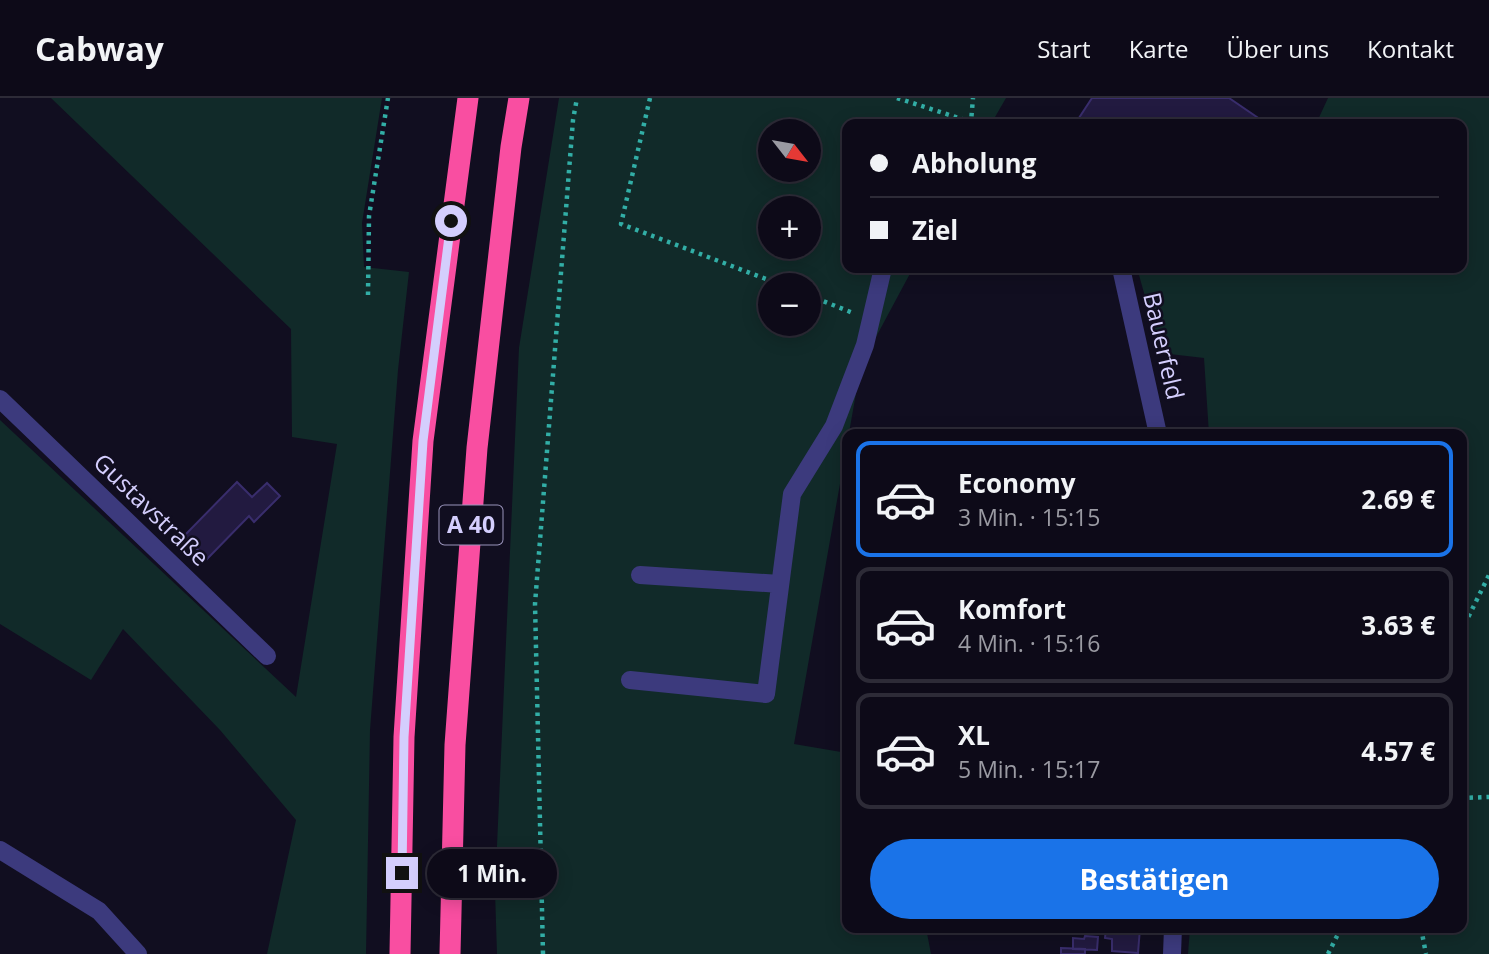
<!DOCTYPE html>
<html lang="de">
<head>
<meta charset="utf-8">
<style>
	body { margin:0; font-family:"Open Sans",sans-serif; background:#161321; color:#f1f3f6; height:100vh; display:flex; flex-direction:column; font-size:26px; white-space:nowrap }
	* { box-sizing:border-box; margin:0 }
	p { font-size:23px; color:#9a9aa2 }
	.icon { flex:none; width:38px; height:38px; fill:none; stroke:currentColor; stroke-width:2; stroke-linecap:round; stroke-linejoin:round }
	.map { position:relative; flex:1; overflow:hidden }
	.details { position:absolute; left:842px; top:331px; width:625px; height:504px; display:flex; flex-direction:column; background:#0d0a18; border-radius:14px; box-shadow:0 4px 18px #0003,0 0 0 2px #2d2b37 }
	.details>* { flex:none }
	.hud { position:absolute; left:842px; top:21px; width:625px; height:154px; border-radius:14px; box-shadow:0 4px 18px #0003,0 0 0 2px #2d2b37; display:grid; align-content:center; height:154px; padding:0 28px; background:#0d0a18 }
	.needle { width:46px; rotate:121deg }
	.buttons { position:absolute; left:758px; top:21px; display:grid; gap:14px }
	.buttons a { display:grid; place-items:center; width:63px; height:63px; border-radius:50%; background:#0d0a18; box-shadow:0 4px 18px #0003,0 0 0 2px #2d2b37; font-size:35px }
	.end { position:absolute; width:32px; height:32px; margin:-16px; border:9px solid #d4cefd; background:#111; box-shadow:0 0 0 4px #111 }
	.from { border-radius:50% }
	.bubble { position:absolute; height:49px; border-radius:24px; background:#0d0a18; box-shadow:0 4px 18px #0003,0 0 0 2px #2d2b37; font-size:23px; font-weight:700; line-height:49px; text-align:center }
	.hud b { display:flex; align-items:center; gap:24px; height:66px; font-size:26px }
	.hud b+b { border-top:2px solid #2d2b37 }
	.hud i { width:18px; height:18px; background:#f1f3f6 }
	ul { padding:12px 0 0; list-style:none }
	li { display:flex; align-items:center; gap:21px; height:116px; margin:0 14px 10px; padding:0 14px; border:4px solid #2d2b37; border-radius:14px }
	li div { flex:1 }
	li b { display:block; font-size:26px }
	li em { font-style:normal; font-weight:700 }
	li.selected { border-color:#1a73e8 }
	li>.icon { width:63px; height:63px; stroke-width:1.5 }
	.cta { display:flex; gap:14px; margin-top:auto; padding:14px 28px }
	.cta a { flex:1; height:80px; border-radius:42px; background:#1a73e8; color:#fff; font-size:28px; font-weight:700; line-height:80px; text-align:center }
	header { display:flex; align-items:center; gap:42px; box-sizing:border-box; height:98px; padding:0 35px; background:#0d0a18; border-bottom:2px solid #2d2b37 }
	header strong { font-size:33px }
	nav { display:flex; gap:38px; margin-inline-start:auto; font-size:24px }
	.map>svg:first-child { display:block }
</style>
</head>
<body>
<header>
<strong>Cabway</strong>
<nav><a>Start</a><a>Karte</a><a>Über uns</a><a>Kontakt</a></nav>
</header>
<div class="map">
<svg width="1489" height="856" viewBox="0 0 1489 856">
	<rect width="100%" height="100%" fill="#110e20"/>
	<!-- green -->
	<path fill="#112a29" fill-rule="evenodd" d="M51,0H382L362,125L364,169L409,174L398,272L370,632L366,856H267L296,722L220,632L123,531L91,582L0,526V322L296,599L337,346L292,339L291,231Z
		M559,0H1006L991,26H847V170H913L861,267L794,646L847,655V830H926L931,856H497L495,793L519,250ZM770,33H808V72H770ZM770,110H808V149H770ZM770,187H808V226H770Z
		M1328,0H1489V856H1188L1190,830H1461V336H1209L1204,260L1161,255L1137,170H1461V26H1316Z"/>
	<!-- building -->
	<path fill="#221a40" stroke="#392d6c" stroke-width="2" d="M1092,0H1229L1267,26H1075Z
		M237,384L252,399L267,385L280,398L254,424L249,418L207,461L184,438Z
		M1113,830H1140L1138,855L1112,853V841L1105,840L1106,831Z
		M1085,838L1098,839L1097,852L1073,851V840L1084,841Z
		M1061,850L1085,851V856H1061Z"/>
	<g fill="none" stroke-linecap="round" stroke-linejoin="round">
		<!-- path -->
		<path stroke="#32aea6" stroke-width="4.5" stroke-dasharray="3.5 5" stroke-linecap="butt" d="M650,0L621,126L782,187
			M897,0L971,24
			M973,26L971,24L973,0
			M368,197L369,118L388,0
			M808,197L853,215
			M1461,534L1489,477
			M1461,700L1489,699
			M1421,830L1426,856
			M543,856L535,506L573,22L577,0
			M1328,856L1341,830"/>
		<!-- minor -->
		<path stroke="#3c3a7d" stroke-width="18" d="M1121,170L1158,336
			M0,301L267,558
			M640,477L780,486
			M630,582L766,596L792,396L834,328L865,247L883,170
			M0,752L99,813L138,856
			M1172,856L1173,830"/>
		<!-- highway -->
		<path stroke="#f94ea1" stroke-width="21" d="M400,856L404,639L423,343L468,0
			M450,856L455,647L477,350L511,49L519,0"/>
	</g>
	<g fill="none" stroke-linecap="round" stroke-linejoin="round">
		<!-- route -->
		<path stroke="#d4cefd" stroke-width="9" d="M402,775L404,639L423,343L451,123"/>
	</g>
	<g text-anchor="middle" stroke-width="5" stroke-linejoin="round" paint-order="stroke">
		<!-- shield labels -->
		<rect fill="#110e20" stroke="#9a94bb" stroke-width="2" x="439.5" y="407.5" width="63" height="39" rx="5"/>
		<g font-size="23" font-weight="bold" fill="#d4cefd">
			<text x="471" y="435">A 40</text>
		</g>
		<!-- street labels -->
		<g font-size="24" fill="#d4cefd" stroke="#110e20">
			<text transform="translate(1163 248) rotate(77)" y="8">Bauerfeld</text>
			<text transform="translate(151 412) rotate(44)" y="8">Gustavstraße</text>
		</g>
	</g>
</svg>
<div class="buttons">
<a><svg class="needle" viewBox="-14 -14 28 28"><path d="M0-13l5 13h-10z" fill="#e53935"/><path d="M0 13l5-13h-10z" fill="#9a9aa2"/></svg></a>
<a>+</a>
<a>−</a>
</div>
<i class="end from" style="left:451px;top:123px"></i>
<i class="end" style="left:402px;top:775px"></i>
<div class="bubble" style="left:427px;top:751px;width:130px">1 Min.</div>
<div class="hud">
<b><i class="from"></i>Abholung</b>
<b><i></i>Ziel</b>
</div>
<section class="details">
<ul>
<li class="selected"><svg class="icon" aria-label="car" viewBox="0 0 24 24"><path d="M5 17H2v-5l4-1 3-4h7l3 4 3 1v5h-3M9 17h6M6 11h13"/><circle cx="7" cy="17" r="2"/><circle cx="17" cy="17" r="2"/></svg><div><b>Economy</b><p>3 Min. · 15:15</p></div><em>2.69 €</em></li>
<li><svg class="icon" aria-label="car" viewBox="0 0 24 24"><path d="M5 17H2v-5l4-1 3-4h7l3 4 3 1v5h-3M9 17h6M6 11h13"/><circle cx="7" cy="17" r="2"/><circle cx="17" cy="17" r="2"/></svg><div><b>Komfort</b><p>4 Min. · 15:16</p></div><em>3.63 €</em></li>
<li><svg class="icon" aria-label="car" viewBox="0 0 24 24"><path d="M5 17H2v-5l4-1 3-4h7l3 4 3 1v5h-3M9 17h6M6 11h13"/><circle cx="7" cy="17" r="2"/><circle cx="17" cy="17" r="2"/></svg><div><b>XL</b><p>5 Min. · 15:17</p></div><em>4.57 €</em></li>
</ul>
<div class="cta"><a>Bestätigen</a></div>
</section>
</div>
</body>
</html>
